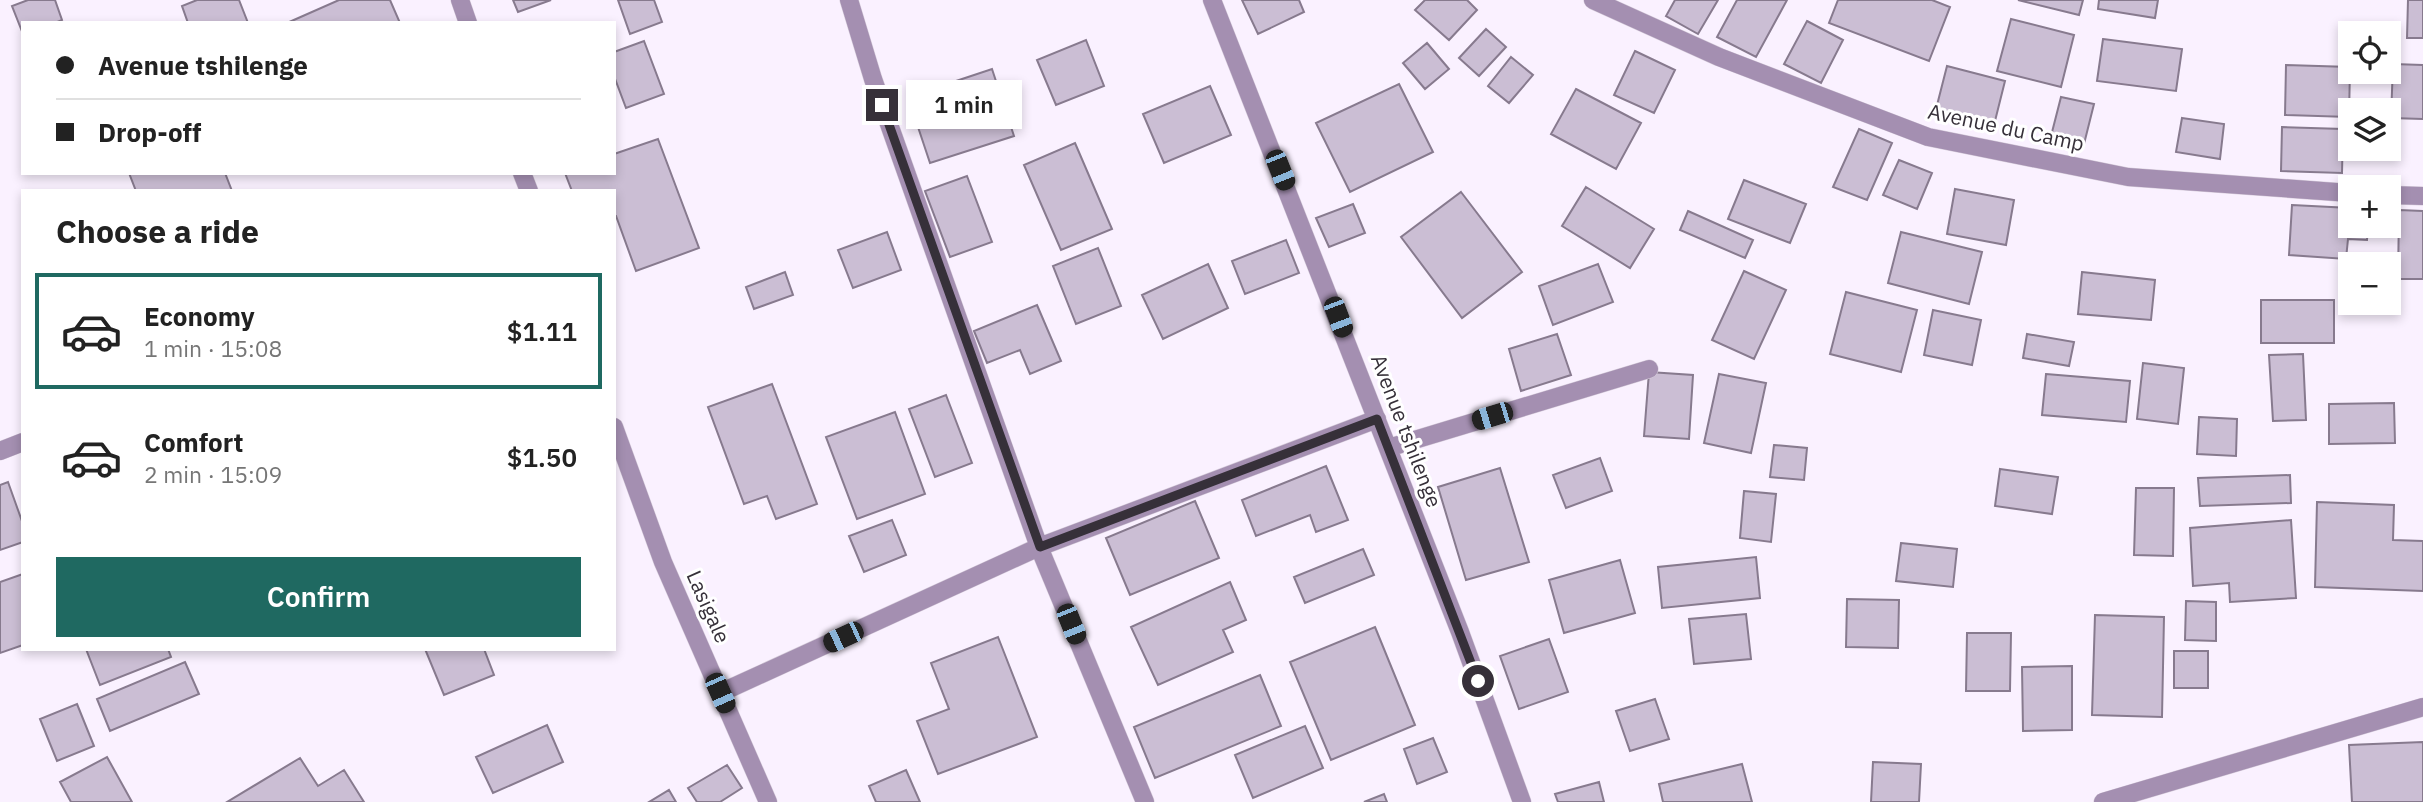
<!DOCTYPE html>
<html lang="en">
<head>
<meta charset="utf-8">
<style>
	body { margin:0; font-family:"IBM Plex Sans",sans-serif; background:#f2f2f2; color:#222; height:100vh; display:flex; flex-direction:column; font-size:26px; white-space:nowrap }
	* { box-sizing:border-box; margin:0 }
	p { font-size:23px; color:#767676 }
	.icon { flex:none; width:38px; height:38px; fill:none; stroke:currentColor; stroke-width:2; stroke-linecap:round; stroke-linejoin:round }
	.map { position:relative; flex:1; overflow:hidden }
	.details { position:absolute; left:21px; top:189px; width:595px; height:462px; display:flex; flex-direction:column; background:#fff; border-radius:0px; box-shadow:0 4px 10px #0003 }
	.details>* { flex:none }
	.banner { position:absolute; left:21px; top:21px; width:595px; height:154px; border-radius:0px; box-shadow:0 4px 10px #0003; display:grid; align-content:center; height:154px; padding:0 35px; background:#fff }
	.fabs { position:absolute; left:2338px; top:21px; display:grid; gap:14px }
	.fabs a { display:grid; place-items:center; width:63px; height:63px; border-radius:0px; background:#fff; box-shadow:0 4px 10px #0003; font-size:35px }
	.end { position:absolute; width:32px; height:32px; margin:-16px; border:9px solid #363039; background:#fff; box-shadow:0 0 0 4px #fff }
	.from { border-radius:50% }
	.bubble { position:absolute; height:49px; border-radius:0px; background:#fff; box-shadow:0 4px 10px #0003; font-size:23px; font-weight:600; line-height:49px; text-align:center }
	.car { position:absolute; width:21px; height:42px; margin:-21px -10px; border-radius:9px; box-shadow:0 0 5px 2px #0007; background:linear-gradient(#222 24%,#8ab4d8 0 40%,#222 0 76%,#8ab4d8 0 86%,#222 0) }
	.banner b { display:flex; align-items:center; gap:24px; height:66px; font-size:26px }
	.banner b+b { border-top:2px solid #e0e0e0 }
	.banner i { width:18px; height:18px; background:#222 }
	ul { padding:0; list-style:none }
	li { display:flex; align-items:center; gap:21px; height:116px; margin:0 14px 10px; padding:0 21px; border:4px solid transparent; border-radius:0px }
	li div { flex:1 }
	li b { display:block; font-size:26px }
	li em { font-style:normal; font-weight:600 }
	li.selected { border-color:#1f6961 }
	li>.icon { width:63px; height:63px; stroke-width:1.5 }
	h2 { padding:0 35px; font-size:32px; line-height:84px }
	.button { display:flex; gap:14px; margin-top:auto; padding:14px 35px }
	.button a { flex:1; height:80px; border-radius:0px; background:#1f6961; color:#fff; font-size:28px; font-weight:600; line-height:80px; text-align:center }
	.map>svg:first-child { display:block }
</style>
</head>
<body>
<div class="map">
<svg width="2423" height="802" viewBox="0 0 2423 802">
	<rect width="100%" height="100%" fill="#faf1ff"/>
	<!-- building -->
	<path fill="#cbbed4" stroke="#877a8e" stroke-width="2" d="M28,0H55L62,20L55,23H23V34L12,6Z
		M197,0H239L248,23H188L182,6Z
		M339,0H390L400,23H287Z
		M513,0H551L518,12Z
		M618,0H654L662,22L630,34Z
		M1242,0H1299L1304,12L1258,34Z
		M1425,0H1467L1477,10L1449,40L1415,10Z
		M1675,0H1718L1698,34L1666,16Z
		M1737,0H1787L1756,57L1717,37Z
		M1838,0H1932L1950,7L1929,61L1829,23Z
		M2018,0H2083L2079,15Z
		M2099,0H2158L2155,18L2098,9Z
		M2408,0H2423V38H2407Z
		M2011,19L2074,35L2061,87L1997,71Z
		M1807,21L1843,40L1821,83L1784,64Z
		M1486,29L1506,47L1479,76L1459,58Z
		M2103,39L2182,49L2176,91L2097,81Z
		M1086,40L1104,86L1056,105L1037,60Z
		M644,41L664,94L626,108L614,76V52Z
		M1427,43L1449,69L1425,89L1403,63Z
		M1635,51L1675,70L1654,113L1614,95Z
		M1511,57L1533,75L1509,103L1488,86Z
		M2393,64L2423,65V119L2391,118Z
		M2286,65L2350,67L2349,117L2285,115Z
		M1947,66L2005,81L1993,129L1935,113Z
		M992,69L1014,136L930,163L908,97Z
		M1399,84L1433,152L1350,192L1316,123Z
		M1210,86L1231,135L1164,163L1143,114Z
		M1576,89L1641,123L1616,169L1551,134Z
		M2061,97L2094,104L2083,148L2050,140Z
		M2182,118L2224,124L2220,159L2176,152Z
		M2282,127L2343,129L2342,173L2281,171Z
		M1859,129L1892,143L1867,200L1833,187Z
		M658,139L699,248L636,271L616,216H614V191H572L565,173H614V154Z
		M1075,143L1112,229L1061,250L1024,165Z
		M1899,160L1932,173L1917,209L1883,195Z
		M129,173H225L232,191H136Z
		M967,176L992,242L950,257L925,191Z
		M1744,180L1806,204L1790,243L1728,219Z
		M1586,187L1654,229L1630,268L1562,226Z
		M1955,189L2014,200L2006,245L1947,234Z
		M1461,192L1522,272L1462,318L1401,237Z
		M1353,204L1365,233L1329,247L1316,218Z
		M2292,205L2350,208V226H2368L2367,240L2348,239L2346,259L2289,255Z
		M2399,210L2423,211V279H2398Z
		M1688,211L1753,240L1745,258L1680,230Z
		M887,232L901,270L853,288L838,250Z
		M1901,232L1982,252L1969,304L1888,283Z
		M1286,240L1299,273L1245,294L1232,261Z
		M1098,248L1121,306L1076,324L1053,266Z
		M1208,264L1228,308L1163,339L1142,295Z
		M1598,264L1613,302L1553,325L1539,286Z
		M1744,271L1786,290L1754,359L1712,340Z
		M785,272L793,295L754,309L746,287Z
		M2082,272L2155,280L2151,320L2078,314Z
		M1846,292L1917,310L1901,372L1830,354Z
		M2261,300H2334V343H2261Z
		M1037,305L1061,361L1030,374L1020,350L987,363L974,331Z
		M1933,310L1981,320L1972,365L1924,355Z
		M1557,334L1571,375L1521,391L1509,349Z
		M2027,334L2074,342L2069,366L2023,358Z
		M2303,354L2306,420L2273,421L2269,355Z
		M2143,363L2184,368L2178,424L2137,419Z
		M1649,372L1693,375L1689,439L1644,436Z
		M1719,374L1766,383L1751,453L1704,443Z
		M2046,374L2130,381L2126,422L2042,415Z
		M772,384L817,504L776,519L767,496L744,504L708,407Z
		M946,395L972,463L935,477L909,409Z
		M2394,403L2395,443L2329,444V404Z
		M895,412L925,494L857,519L826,437Z
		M2199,417L2237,419L2236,456L2197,454Z
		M1774,445L1807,448L1804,480L1770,477Z
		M1600,458L1612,491L1566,508L1553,475Z
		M1326,466L1348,520L1316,532L1310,515L1256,536L1242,500Z
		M1500,468L1529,562L1466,580L1438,487Z
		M2000,469L2058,477L2052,514L1995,506Z
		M2290,475L2291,503L2200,506L2198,478Z
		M8,482L23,524V542L0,550V485Z
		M2136,488H2174L2173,556L2134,555Z
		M1744,491L1776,494L1771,542L1740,538Z
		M1195,501L1219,558L1130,595L1106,538Z
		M2317,502L2394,505L2393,540L2423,541V591L2315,587Z
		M892,520L906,555L864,572L849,536Z
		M2291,520L2296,598L2230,602L2229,583L2193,586L2190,528Z
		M1901,543L1957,549L1953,587L1896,581Z
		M1363,549L1374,575L1305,603L1294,577Z
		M1756,557L1760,598L1662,608L1658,567Z
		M1620,560L1635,613L1564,633L1549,580Z
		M23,574V645L0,653V582Z
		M1230,582L1246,620L1223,630L1233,652L1158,685L1131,627Z
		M1847,599L1899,600L1898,648L1846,647Z
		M2186,601L2216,602V641L2185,640Z
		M1746,614L1751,659L1694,664L1689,619Z
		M2095,615L2164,617L2162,717L2092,715Z
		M1375,627L1415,725L1331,760L1290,662Z
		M1967,633H2011L2010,691H1966Z
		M998,637L1037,737L938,774L917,721L949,709L931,663Z
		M1549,639L1568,692L1519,709L1500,656Z
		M86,649H168L171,657L100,685Z
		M425,649H484L494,675L444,695Z
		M2174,651H2208V688H2174Z
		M185,662L199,694L110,731L97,699Z
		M2072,666V730L2023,731L2022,667Z
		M1260,675L1281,726L1155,778L1134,727Z
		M1655,699L1669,739L1630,751L1616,711Z
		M77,704L94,746L57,761L40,719Z
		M547,725L563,762L493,793L476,757Z
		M1305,726L1323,768L1253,798L1235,755Z
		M1433,738L1447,772L1417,784L1404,749Z
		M2423,742V802H2352L2349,745Z
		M107,757L132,802H71L60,782Z
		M300,758L318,786L344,770L364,802H227Z
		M1873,762L1921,764L1919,802H1871Z
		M1742,764L1752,802H1663L1659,784Z
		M727,765L742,788L720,802H697L688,788Z
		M906,770L920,802H876L869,786Z
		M1599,782L1604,802H1558L1555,794Z
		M669,790L676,802H649Z
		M1384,794L1387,802H1364Z"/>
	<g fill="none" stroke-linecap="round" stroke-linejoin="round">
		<!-- minor casing -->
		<g stroke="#d7cedb" stroke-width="19">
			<path id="minor" d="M460,0L468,23
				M849,0L873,79L1039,547L1145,802
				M1212,0L1460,632L1522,802
				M1593,0L1719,57L1928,137L2128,177L2350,193
				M522,173L529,191
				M2389,195L2423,196
				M614,427L663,562L768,802
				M1388,448L1649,369
				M0,451L23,442
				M720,693L1039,547L1377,419
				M2103,802L2423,707"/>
		</g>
		<!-- minor -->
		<use href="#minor" stroke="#a48fb1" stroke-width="18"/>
	</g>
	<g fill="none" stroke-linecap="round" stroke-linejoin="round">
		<!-- route -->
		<path stroke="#363039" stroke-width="9" d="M882,105L1040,547L1377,419L1478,681"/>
	</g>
	<g text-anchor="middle" stroke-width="6" stroke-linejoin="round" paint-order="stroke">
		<!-- street labels -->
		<g font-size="21" fill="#363039" stroke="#fff">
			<text transform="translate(2006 128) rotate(12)" y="7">Avenue du Camp</text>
			<text transform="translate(1406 431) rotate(69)" y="7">Avenue tshilenge</text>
			<text transform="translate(708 607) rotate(66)" y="7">Lasigale</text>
		</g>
	</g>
</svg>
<div class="fabs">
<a><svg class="icon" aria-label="locate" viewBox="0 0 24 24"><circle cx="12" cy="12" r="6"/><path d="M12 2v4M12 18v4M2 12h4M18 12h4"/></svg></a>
<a><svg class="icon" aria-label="layers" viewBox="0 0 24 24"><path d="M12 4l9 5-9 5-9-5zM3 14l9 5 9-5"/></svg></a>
<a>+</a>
<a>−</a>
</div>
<i class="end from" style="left:1478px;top:681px"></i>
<i class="end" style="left:882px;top:105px"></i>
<div class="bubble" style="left:906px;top:80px;width:116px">1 min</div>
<i class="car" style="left:1280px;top:170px;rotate:158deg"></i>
<i class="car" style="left:1338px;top:317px;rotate:159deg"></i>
<i class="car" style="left:1492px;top:416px;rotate:253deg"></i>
<i class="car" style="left:1071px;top:624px;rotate:158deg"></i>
<i class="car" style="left:843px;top:637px;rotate:245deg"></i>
<i class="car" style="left:720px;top:693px;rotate:156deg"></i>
<div class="banner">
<b><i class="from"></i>Avenue tshilenge</b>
<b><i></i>Drop-off</b>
</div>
<section class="details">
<h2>Choose a ride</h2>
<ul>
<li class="selected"><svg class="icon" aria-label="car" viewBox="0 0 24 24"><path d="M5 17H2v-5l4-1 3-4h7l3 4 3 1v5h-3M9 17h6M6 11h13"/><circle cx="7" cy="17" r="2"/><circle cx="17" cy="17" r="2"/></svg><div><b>Economy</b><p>1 min · 15:08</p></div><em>$1.11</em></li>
<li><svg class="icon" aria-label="car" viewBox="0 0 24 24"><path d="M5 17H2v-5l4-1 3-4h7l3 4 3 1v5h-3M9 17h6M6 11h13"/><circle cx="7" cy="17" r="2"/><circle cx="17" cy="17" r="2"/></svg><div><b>Comfort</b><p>2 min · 15:09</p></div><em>$1.50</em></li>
</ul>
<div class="button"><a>Confirm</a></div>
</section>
</div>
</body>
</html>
